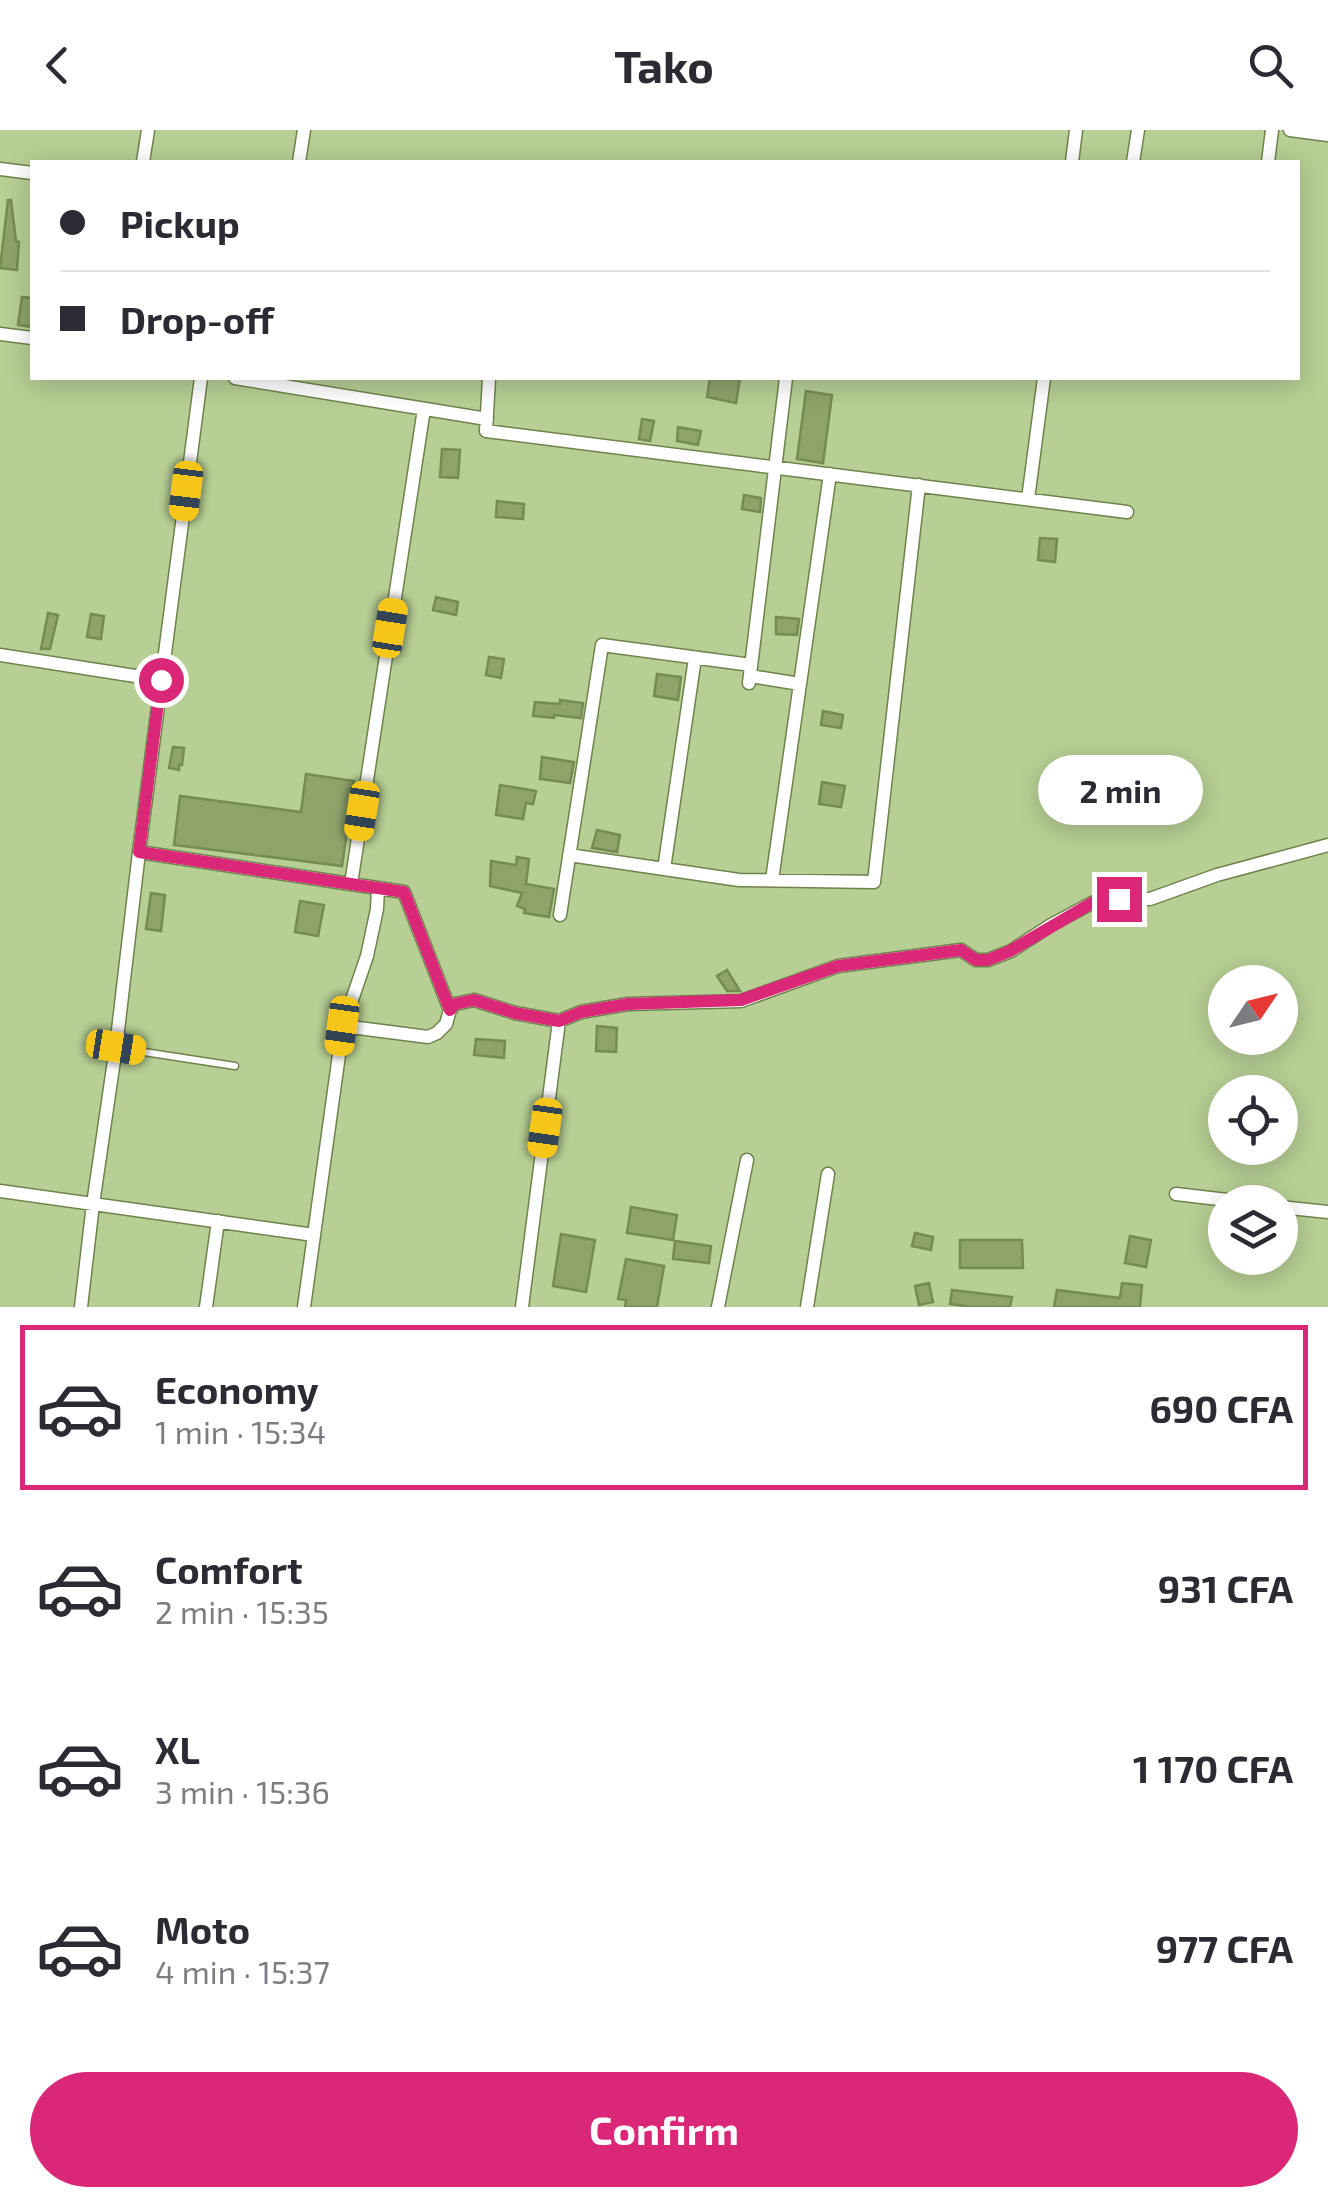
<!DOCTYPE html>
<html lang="en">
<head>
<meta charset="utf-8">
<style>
	body { margin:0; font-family:"Exo 2",sans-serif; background:#f2f2f3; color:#2b2b33; height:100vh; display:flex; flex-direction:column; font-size:38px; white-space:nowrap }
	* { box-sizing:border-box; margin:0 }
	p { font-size:32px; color:#7c7c81 }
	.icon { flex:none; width:55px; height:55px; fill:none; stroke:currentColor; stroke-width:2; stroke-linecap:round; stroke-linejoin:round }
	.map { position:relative; height:1177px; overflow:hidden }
	.drawer { display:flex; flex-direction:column; background:#fff; flex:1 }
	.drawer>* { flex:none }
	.guide { position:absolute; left:30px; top:30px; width:1270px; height:220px; border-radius:0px; box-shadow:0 5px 25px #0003; display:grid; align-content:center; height:220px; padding:0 30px; background:#fff }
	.needle { width:65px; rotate:55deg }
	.fabs { position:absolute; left:1208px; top:835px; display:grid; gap:20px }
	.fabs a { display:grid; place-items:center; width:90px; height:90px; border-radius:50%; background:#fff; box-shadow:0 5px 25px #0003; font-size:50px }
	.end { position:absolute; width:45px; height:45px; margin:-22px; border:12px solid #db2777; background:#fff; box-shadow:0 0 0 5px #fff }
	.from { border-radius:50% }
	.bubble { position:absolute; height:70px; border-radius:35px; background:#fff; box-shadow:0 5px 25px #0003; font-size:32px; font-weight:700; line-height:70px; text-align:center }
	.car { position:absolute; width:30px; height:60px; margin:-30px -15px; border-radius:12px; box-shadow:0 0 8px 2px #0007; background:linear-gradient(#f5c518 24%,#345 0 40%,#f5c518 0 76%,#345 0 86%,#f5c518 0) }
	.guide b { display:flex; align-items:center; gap:35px; height:95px; font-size:38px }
	.guide b+b { border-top:2px solid #e1e1e2 }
	.guide i { width:25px; height:25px; background:#2b2b33 }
	ul { padding:18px 0 0; list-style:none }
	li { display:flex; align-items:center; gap:30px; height:165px; margin:0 20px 15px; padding:0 10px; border:5px solid transparent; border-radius:0px }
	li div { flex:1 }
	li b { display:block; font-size:38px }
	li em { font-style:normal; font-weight:700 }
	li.on { border-color:#db2777 }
	li>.icon { width:90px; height:90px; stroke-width:1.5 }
	.action { display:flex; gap:20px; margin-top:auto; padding:20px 30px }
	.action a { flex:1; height:115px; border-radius:60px; background:#db2777; color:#fff; font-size:40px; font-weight:700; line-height:115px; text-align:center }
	header { display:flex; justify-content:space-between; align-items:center; height:130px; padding:0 30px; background:#fff; font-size:45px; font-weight:700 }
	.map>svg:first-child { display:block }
</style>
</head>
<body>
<header><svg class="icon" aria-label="back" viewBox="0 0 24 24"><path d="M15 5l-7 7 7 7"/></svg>Tako<svg class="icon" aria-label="search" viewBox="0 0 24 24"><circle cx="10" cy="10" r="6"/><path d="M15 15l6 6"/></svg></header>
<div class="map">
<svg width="1328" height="1177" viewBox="0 0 1328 1177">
	<rect width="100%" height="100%" fill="#b7ce94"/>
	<!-- building -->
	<path fill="#8da36a" stroke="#768b53" stroke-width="2.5" d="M8,70H11L16,111L19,112L17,140L0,138Z
		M22,167L32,168V197L18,195Z
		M710,248H740L736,273L707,267Z
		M806,261L832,265L823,333L797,329Z
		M642,289L654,291L650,311L639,309Z
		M678,297L701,301L698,315L677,311Z
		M442,319L460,320L458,348L440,347Z
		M744,365L761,368L760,382L742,379Z
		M497,371L524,374L523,389L496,387Z
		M1040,408L1057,409L1055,432L1038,430Z
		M436,467L458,472L456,485L433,480Z
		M48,483L58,485L50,519H41Z
		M91,484L104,486L101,509L87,507Z
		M776,487L799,489L797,505L776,504Z
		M489,527L504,529L501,548L486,545Z
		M657,544L681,547L678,570L654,566Z
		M560,570L583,573L581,588L554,585V588L533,586L535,572L560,574Z
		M823,581L843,585L841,598L821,595Z
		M173,617L184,618L182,635H179V640L169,638Z
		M542,627L574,632L570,653L540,649Z
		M306,644L354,651L342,736L174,715L180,666L301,682Z
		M822,652L845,656L841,677L819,674Z
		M500,655L536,661L533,674L526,673L523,689L496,685Z
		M597,700L620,705L617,722L592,718Z
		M517,727L529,729L526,754L554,759L549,787L524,783L525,779L517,776L522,763L490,756L491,731L516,735Z
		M151,763L165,765L161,801L146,799Z
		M300,771L324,775L318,806L295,802Z
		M727,840L740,861H727L717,846Z
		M597,896L617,898L616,922L596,921Z
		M476,909L505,911L504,928L474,925Z
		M631,1077L677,1085L673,1110L627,1103Z
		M915,1103L933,1107L931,1120L912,1116Z
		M561,1104L595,1110L586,1162L553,1156Z
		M1130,1106L1151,1110L1146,1137L1125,1133Z
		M960,1110H1022L1023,1138H960Z
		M675,1111L711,1116L709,1133L673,1129Z
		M626,1129L664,1136L657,1177H625L626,1170L618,1169Z
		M929,1153L933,1172L919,1175L915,1156Z
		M1122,1153L1142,1155L1140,1177H1054L1057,1160L1120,1168Z
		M952,1160L1012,1167L1010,1177H971L950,1174Z"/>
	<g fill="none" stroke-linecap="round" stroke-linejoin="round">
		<!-- service casing -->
		<g stroke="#6e834c" stroke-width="9">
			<path id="service" d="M118,918L235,936"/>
		</g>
		<!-- minor casing -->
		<g stroke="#6e834c" stroke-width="15">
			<path id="minor" d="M1290,0L1328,5
				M143,32L148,0
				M299,32L304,0
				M1072,32L1076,0
				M1133,32L1138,0
				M1268,32L1272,0
				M0,39L32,43
				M0,204L32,208
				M235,248L487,289
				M489,248L486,301L1127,382
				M1028,369L1044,248
				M0,525L161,550
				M750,546L800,554
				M749,553L786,248
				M139,722L404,762L450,880
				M569,725L739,750L874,752L919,355
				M664,739L695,528
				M772,750L830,344
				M351,754L424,279
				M560,785L602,515L751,535
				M343,896L428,907L437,903L446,894L450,880L455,874L474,870L515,883L559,891L581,882L628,874L741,871L838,836L961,820L976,830H988L1011,821L1051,795L1092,773L1119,769H1150L1217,745L1328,715
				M0,1061L314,1105
				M1176,1064L1244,1072
				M1280,1077L1328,1082
				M81,1177L93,1074L116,917L139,722L201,248
				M206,1177L218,1091
				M304,1177L343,896L367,826L377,779L378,758
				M522,1177L559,891
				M718,1177L747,1030
				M807,1177L828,1044"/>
		</g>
		<!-- service -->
		<use href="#service" stroke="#fff" stroke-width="6"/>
		<!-- minor -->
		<use href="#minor" stroke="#fff" stroke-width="12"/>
	</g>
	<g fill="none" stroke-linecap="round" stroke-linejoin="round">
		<!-- route -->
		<path stroke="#db2777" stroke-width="12" d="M161,550L139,722L404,762L450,880L455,874L474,870L515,883L559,891L581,882L628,874L741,870L838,836L961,820L976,830H988L1010,821L1092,773L1119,769"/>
	</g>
</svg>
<div class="fabs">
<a><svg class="needle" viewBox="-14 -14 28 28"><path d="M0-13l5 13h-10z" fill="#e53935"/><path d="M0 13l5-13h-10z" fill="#7c7c81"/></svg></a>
<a><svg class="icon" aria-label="locate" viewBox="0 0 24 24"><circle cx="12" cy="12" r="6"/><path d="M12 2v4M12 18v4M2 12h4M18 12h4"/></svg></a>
<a><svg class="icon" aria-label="layers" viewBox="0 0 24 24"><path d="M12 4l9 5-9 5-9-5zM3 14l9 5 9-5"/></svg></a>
</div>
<i class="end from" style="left:161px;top:550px"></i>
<i class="end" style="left:1119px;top:769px"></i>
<div class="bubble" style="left:1038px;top:625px;width:165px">2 min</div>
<i class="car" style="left:186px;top:361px;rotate:187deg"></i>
<i class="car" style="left:390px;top:498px;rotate:9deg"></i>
<i class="car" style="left:362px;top:681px;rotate:189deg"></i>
<i class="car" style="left:342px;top:896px;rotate:188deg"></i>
<i class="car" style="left:116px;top:917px;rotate:99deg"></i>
<i class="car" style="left:545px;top:998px;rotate:188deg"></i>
<div class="guide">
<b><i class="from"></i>Pickup</b>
<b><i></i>Drop-off</b>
</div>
</div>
<section class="drawer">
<ul>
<li class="on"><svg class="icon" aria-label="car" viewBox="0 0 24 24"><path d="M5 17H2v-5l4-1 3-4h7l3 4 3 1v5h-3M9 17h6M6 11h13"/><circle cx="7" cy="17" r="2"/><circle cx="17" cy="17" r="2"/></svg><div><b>Economy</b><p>1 min · 15:34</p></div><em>690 CFA</em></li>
<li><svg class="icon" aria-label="car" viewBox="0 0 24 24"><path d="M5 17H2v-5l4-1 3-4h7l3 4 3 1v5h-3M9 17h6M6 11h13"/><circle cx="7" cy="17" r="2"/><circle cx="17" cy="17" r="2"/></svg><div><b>Comfort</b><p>2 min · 15:35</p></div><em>931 CFA</em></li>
<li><svg class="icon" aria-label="car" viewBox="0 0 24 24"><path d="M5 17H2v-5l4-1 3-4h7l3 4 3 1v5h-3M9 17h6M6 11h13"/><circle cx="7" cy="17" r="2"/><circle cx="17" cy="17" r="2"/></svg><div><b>XL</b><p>3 min · 15:36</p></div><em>1 170 CFA</em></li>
<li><svg class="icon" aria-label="car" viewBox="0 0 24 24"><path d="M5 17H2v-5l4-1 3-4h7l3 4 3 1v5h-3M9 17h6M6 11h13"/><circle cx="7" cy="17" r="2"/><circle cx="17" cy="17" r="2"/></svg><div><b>Moto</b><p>4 min · 15:37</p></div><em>977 CFA</em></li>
</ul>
<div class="action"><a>Confirm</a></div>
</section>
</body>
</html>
